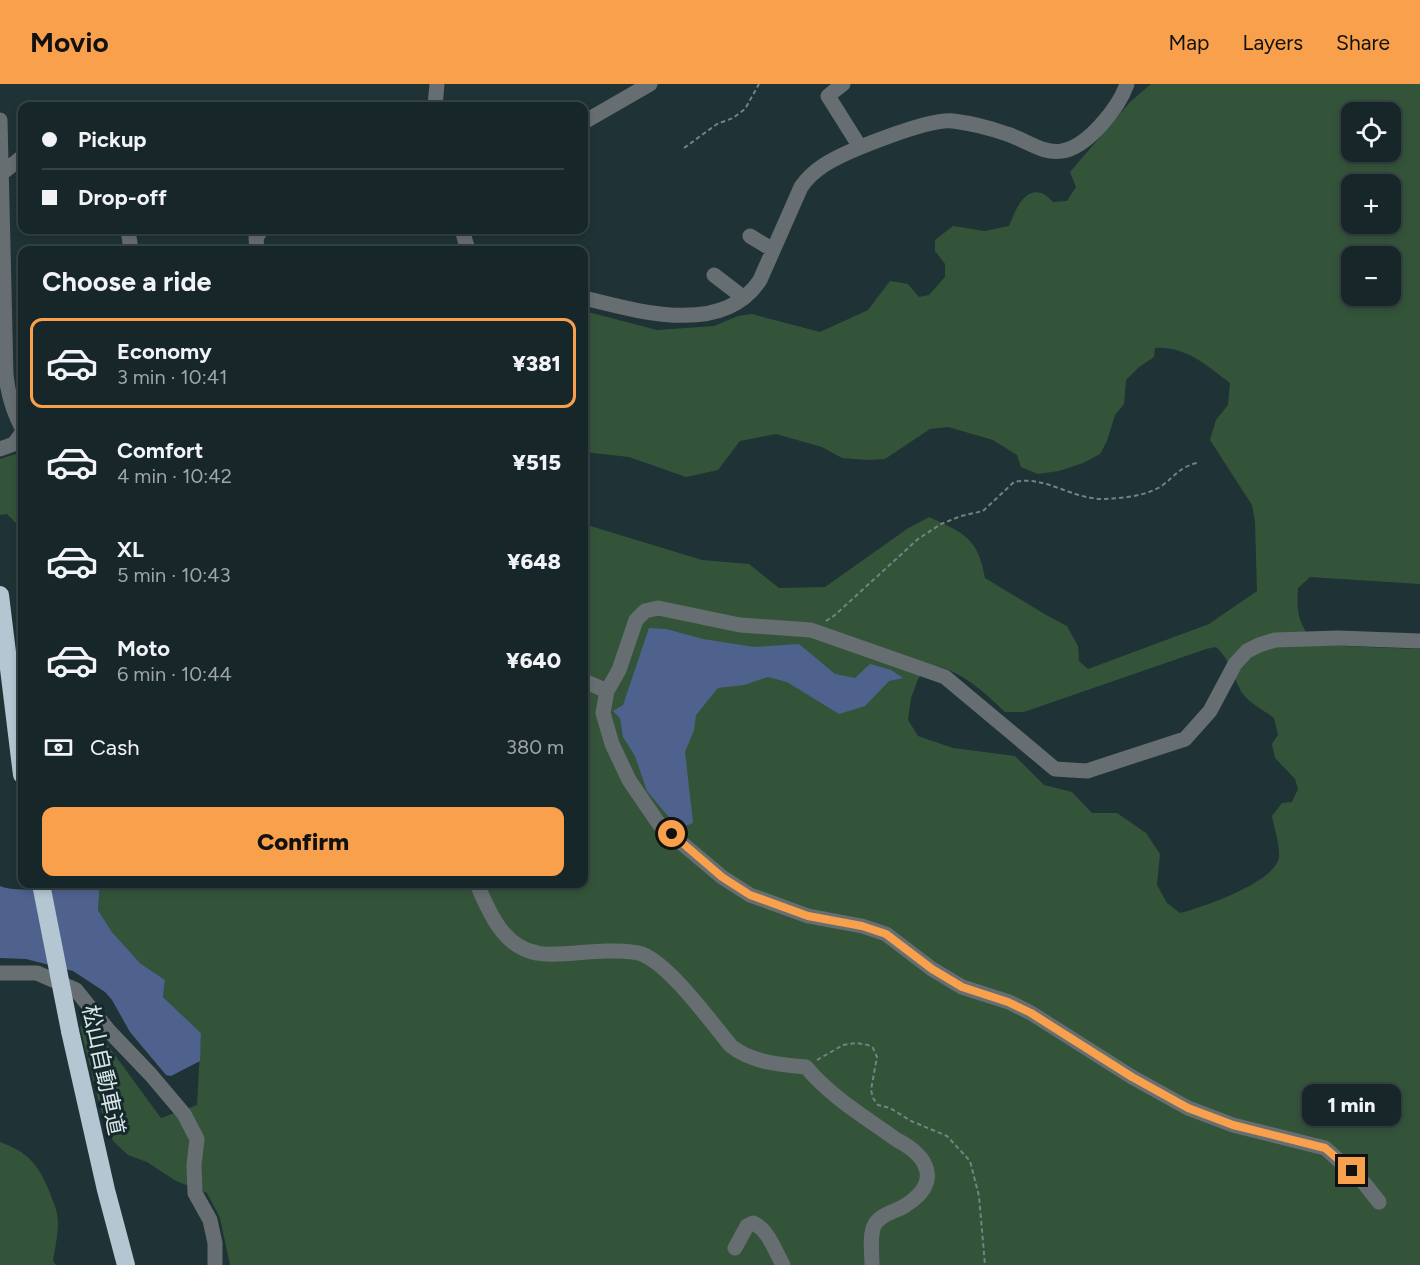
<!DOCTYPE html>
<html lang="en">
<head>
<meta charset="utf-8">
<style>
	body { margin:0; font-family:Figtree,"Noto Sans JP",sans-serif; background:#202e30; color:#f1f3f6; height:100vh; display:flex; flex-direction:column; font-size:22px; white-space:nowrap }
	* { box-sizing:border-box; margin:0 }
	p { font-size:20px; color:#9ea5a8 }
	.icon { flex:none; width:33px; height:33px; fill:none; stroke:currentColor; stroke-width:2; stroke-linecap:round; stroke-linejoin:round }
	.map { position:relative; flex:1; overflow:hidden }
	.drawer { position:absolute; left:18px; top:162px; width:570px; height:642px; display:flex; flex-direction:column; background:#172628; border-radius:12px; box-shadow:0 3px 9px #0003,0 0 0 2px #364345 }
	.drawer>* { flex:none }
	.hud { position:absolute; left:18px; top:18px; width:570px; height:132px; border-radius:12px; box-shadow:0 3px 9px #0003,0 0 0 2px #364345; display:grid; align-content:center; height:132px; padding:0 24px; background:#172628 }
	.fabs { position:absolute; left:1341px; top:18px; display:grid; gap:12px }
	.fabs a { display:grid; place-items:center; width:60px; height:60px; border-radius:12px; background:#172628; box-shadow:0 3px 9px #0003,0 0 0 2px #364345; font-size:30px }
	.end { position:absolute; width:27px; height:27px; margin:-14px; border:8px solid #f8a04b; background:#111; box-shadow:0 0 0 3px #111 }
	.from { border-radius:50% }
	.bubble { position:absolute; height:42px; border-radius:12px; background:#172628; box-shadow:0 3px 9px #0003,0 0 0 2px #364345; font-size:20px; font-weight:800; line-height:42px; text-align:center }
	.hud b { display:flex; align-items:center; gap:21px; height:57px; font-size:22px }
	.hud b+b { border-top:2px solid #364345 }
	.hud i { width:15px; height:15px; background:#f1f3f6 }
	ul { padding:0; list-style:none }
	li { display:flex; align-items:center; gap:18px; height:90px; margin:0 12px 9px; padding:0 12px; border:3px solid transparent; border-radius:12px }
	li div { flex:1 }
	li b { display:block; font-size:22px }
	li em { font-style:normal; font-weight:800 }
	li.on { border-color:#f8a04b }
	li>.icon { width:54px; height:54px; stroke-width:1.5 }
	h2 { padding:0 24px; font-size:27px; line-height:72px }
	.pay { display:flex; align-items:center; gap:15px; height:66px; padding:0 24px; font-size:22px }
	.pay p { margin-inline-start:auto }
	.cta { display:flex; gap:12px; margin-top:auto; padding:12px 24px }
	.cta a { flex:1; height:69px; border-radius:12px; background:#f8a04b; color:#111; font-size:24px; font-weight:800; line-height:69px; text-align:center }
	header { display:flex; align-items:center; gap:36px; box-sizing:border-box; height:84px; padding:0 30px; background:#f8a04b; color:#111 }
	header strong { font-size:28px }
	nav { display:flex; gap:33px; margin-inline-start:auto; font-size:21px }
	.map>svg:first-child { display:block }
</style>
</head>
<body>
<header>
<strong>Movio</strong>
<nav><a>Map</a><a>Layers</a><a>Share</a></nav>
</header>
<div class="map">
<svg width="1420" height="1181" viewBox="0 0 1420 1181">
	<rect width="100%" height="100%" fill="#1f3235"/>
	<!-- green -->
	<path fill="#34543a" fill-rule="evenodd" d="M1151,0H1420V500L1310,493L1298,504C1296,530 1299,541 1316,561L1420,565V1181H230L220,1134L207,1109L176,1097L147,1078L128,1071L113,1057L100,1023L80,942L92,940L161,1034L197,1021L201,949L163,913L165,896L140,879L112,848L98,826L100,800H584V440L702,476L749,480L779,504L825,503L907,445L929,433C964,449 978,454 985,494L1048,532L1067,542L1078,562L1079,577L1088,585L1209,540L1257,507L1255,438L1252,421L1210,356L1216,336L1228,321L1230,299C1207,282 1186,262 1155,264L1154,273L1139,283L1126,296L1124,320L1115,331L1107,357L1100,370L1083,379L1059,387L1038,390L1021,383L1017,371L993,356L948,343L930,345L885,375L867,376L842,374L822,363L776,350L740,357L718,386L686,393L629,373L584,368V227L657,246L714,242L738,232L752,230L820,248L868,226L890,197L908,200L919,213L929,211L945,193V180L935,167V156L953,142L985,147L1009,142C1014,130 1023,103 1041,109C1045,110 1050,115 1053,118L1067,117L1076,103L1070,88L1130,18ZM1352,28H1390V68H1352ZM1352,100H1390V140H1352ZM1352,172H1390V212H1352ZM1216,563C1231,576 1233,595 1243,610C1250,620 1264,626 1274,634L1278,651L1272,660L1275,674L1295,695L1298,705L1292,718L1282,719L1272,732C1274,744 1280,760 1279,773C1276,798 1203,823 1180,829L1167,819L1157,801L1160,770L1146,749L1117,729H1092L1072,708L1044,701L1015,672L953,664L918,652L908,636L911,614L918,595L929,581C960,585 983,607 1005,628H1024L1206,565Z
		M22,368V450L18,441L7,430L0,431V375Z
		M0,1058C28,1068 39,1081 50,1109C52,1116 56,1123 57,1130C60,1144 55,1163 53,1177L56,1181H0Z"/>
	<!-- water -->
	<path fill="#4f628e" d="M649,544L666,545L703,555L754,563L799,560L835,590L855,594L870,580L891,586L903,594L889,597L865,622L839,630L787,598L768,593L744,601L718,604L696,631L694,646L685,668L693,739L683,743L667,731L647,707L635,672L623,653L620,634L613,627L623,621Z
		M85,800H100L98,826L112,848L140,879L165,896L163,913L201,949L200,977L171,992L166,991L130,948L112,916L105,908L73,887L26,875L0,874V802C16,809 67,805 85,800Z"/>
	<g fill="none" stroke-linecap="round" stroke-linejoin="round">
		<!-- path -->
		<path stroke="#738385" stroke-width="2" stroke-dasharray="4.5 3" stroke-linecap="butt" d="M684,64L717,40L733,34L745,25L759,0
			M826,537L835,531L918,455L941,440L961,432L983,427L1014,398C1045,391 1073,416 1105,415C1124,414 1147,412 1163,401C1176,391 1180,383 1197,379
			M817,976L843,961L856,959L868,961L873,964L877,973L871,1006L873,1014L878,1021L890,1024L911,1037L947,1052L970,1077L979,1112L985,1181"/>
		<!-- minor -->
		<path stroke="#676e72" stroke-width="15" d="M843,0L828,12L860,63
			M435,22L437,0
			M0,36L6,291C8,311 13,327 22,344
			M584,38L650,0
			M0,91L22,73
			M128,146L131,166
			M462,146L468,166
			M750,152L773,166
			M257,166L256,154L261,146
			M714,191L744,214
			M584,214C637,227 723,253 760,196L801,103C807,94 815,87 824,81C846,67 929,34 953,37C970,39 990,44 1007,50C1024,55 1044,71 1062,67C1088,63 1119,23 1127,0
			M0,365L14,360L22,349
			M584,597L607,607
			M477,800C489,828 503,863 537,869C553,873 587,867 606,867C617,867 631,866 642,870C671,882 710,937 731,962C751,978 780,981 806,983C831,1013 865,1033 897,1056C928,1072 942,1098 906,1121C896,1128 882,1129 875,1140C869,1150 872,1169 872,1181
			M0,889H37L76,906L109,947L151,991L184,1030L197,1055L194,1081L195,1109L210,1136L215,1159V1181
			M1379,1118L1364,1099L1325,1064L1233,1041L1188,1024L1132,993L1031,929L1009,918L962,903L932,885L886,850L862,842L808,832L750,811L722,793L659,740L629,696L612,660L603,629L607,607L619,586L636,536L645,527L658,524L740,541L811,546L945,593L1055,685L1087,687L1185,655L1210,627L1235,580L1247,567L1259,561L1275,556L1338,554L1420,557
			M735,1164L747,1142L753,1139C768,1145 775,1167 783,1181"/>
		<!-- highway -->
		<path stroke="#b4c6d1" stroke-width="18" d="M0,511L22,691
			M70,947L106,1106L126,1181"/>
		<!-- highway-bridge -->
		<path stroke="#b4c6d1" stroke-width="18" d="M41,800L70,947"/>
	</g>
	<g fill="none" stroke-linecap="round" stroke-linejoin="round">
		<!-- route -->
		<path stroke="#f8a04b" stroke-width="8" d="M672,750L722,793L750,811L808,832L862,842L886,850L932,885L962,903L1008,918L1031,929L1132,993L1188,1024L1233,1041L1325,1064L1352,1087"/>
	</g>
	<g text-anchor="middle" stroke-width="6" stroke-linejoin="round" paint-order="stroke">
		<!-- street labels -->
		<g font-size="22" fill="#dae6e7" stroke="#15282b">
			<text transform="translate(104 986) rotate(78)" y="8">松山自動車道</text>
		</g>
	</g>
</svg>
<div class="fabs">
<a><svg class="icon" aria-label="locate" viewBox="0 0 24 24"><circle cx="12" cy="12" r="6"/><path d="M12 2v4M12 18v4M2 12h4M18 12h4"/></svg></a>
<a>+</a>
<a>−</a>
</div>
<i class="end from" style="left:672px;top:750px"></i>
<i class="end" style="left:1352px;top:1087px"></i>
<div class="bubble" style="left:1302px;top:1000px;width:99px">1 min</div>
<div class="hud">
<b><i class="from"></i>Pickup</b>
<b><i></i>Drop-off</b>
</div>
<section class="drawer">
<h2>Choose a ride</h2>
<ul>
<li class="on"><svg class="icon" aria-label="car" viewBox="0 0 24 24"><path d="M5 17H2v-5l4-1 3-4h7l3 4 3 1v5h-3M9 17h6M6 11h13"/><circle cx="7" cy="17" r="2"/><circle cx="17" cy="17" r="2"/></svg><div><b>Economy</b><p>3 min · 10:41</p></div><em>¥381</em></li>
<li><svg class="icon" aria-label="car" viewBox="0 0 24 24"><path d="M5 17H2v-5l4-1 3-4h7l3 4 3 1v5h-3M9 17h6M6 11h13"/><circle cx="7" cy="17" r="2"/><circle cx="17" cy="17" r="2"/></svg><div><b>Comfort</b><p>4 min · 10:42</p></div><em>¥515</em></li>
<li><svg class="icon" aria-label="car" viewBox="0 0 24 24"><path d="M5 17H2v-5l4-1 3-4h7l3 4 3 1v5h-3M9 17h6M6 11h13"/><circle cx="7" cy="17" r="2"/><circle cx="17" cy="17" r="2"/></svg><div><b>XL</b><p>5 min · 10:43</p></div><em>¥648</em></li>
<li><svg class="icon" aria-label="car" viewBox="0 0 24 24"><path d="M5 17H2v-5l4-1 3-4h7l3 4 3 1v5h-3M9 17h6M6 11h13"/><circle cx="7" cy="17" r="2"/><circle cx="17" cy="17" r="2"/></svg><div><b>Moto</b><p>6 min · 10:44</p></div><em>¥640</em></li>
</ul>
<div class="pay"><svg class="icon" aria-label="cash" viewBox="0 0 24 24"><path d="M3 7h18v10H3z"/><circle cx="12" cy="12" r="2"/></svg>Cash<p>380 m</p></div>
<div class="cta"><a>Confirm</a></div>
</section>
</div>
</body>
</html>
